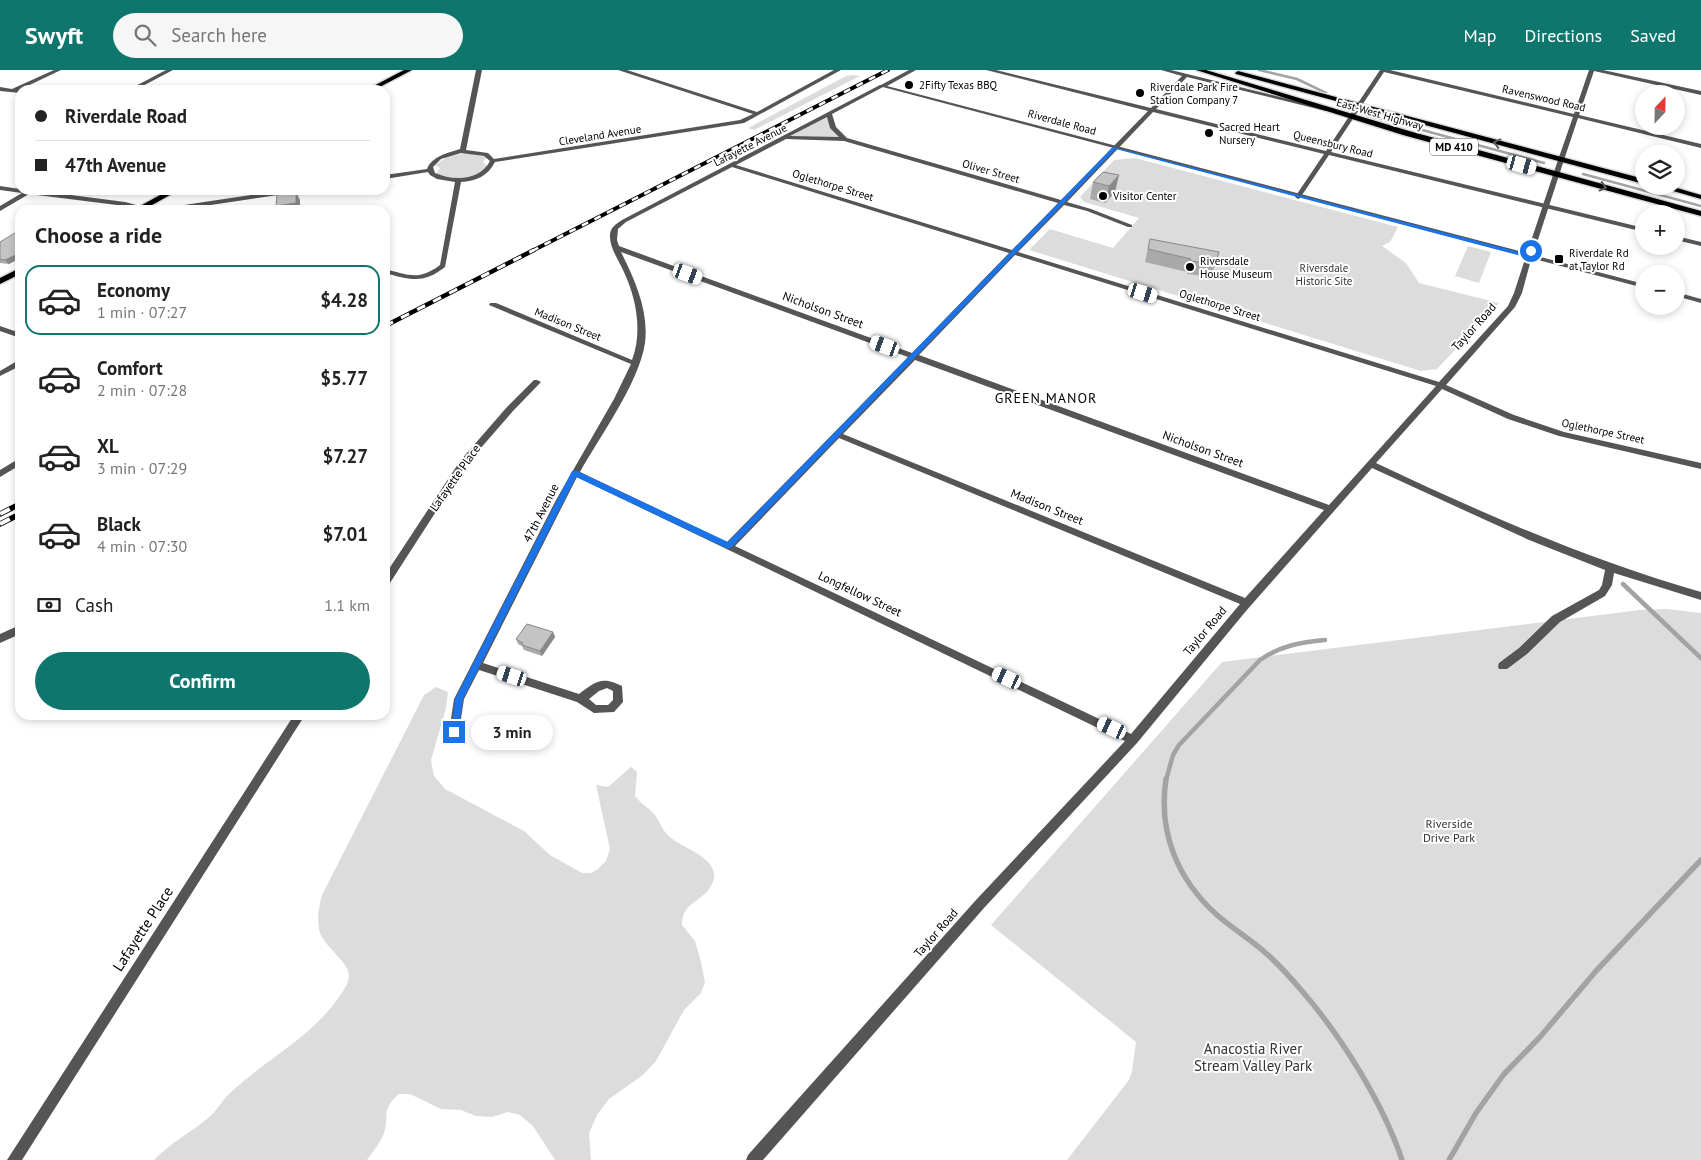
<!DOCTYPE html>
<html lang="en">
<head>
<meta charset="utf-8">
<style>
	body { margin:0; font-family:"PT Sans",sans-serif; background:#f6f6f6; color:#222; height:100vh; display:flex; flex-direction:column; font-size:19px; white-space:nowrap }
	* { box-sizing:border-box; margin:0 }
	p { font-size:16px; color:#767676 }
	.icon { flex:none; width:28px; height:28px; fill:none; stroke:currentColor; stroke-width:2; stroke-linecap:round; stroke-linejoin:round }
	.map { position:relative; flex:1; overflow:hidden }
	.side { position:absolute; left:15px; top:135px; width:375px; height:515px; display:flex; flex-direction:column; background:#fff; border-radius:15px; box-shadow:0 2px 8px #0003 }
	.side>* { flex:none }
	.top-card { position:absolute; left:15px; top:15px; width:375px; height:110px; border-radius:15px; box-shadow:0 2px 8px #0003; display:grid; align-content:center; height:110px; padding:0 20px; background:#fff }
	.needle { width:32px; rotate:22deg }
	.fabs { position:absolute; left:1635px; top:15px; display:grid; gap:10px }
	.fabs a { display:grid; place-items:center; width:50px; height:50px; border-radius:50%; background:#fff; box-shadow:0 2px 8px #0003; font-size:25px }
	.end { position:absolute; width:22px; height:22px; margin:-11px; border:6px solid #1a73e8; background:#fff; box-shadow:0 0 0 2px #fff }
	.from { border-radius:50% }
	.bubble { position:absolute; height:35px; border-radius:18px; background:#fff; box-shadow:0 2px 8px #0003; font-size:16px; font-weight:700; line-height:35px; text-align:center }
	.car { position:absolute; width:15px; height:30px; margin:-15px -8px; border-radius:6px; box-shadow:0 0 4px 1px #0007; background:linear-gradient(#fff 24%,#345 0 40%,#fff 0 76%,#345 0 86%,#fff 0) }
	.top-card b { display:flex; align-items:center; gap:18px; height:48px; font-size:19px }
	.top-card b+b { border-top:1px solid #e0e0e0 }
	.top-card i { width:12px; height:12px; background:#222 }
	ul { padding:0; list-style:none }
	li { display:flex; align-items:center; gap:15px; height:70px; margin:0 10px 8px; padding:0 10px; border:2px solid transparent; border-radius:15px }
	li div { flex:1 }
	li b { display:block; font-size:19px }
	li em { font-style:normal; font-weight:700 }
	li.active { border-color:#0f766e }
	li>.icon { width:45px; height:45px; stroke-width:1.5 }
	h2 { padding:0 20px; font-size:22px; line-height:60px }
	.pay { display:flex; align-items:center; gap:12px; height:55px; padding:0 20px; font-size:19px }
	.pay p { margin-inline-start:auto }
	.primary-button { display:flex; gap:10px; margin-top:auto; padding:10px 20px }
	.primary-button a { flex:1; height:58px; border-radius:30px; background:#0f766e; color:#fff; font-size:20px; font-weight:700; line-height:58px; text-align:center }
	header { display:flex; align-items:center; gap:30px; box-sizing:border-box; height:70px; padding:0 25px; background:#0f766e; color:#fff }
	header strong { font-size:24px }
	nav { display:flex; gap:28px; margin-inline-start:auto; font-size:18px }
	.search { width:350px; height:45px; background:#f6f6f6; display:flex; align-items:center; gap:12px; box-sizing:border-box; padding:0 18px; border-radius:28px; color:#767676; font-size:19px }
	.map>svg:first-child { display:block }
</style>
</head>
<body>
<header>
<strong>Swyft</strong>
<div class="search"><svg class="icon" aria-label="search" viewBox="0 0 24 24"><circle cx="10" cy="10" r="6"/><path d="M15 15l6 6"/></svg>Search here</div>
<nav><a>Map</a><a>Directions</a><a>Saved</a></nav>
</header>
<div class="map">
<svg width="1701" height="1090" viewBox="0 0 1701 1090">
	<rect width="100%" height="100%" fill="#fff"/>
	<!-- green -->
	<path fill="#dcdcdc" d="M853,5L860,6L760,57L754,60L748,58L846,6Z
		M829,44V51L844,69H783Z
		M465,83L487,87L483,92L489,97C472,109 456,111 436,104L440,98L435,95L447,87Z
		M1135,88L1398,157L1390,172L1382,176L1406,193L1419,213L1499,233L1437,299L1421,301L1029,180L1050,159L1113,178L1139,148L1084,132L1080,127L1114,90Z
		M1468,176L1491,182L1479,213L1455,206Z
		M1667,539L1701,543V1090H1067L1129,1010L1132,1001L1136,972L991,855L1222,592L1640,540Z
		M436,617L448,622L446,638L431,690L434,706L445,719L524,761L550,785L582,803H591L598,799L606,791L610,779L596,715L608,717L631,697L637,702L635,726C641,734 649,738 655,745C660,752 663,762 670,767C683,779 724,789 712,814C703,833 682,831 682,855L695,871L701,892L705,912L701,923L684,940L656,991L643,1005L609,1029L597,1045L589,1063L591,1090H555L533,1056L520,1045L508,1042L492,1047L476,1046L461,1040L441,1039L410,1024H399C380,1041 390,1045 384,1063C380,1073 373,1082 367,1090H154C170,1073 190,1063 208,1048C216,1042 221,1032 228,1025C264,990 310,969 339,927C343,921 349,913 349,906C349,891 322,876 319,859C317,847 319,836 322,825L424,625Z"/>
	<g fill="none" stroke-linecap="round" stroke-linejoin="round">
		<!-- stream-far2 -->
		<path stroke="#a3a3a3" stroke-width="2.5" d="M1259,0L1297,9L1326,23
			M1363,44L1544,93
			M1583,104L1701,136"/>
		<!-- stream-far1 -->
		<path stroke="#a3a3a3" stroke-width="4.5" d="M1623,514L1701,588
			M1166,710L1173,685L1179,675L1260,590C1280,576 1301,572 1325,570"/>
		<!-- stream -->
		<path stroke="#a3a3a3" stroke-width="5.5" d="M1166,709C1158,762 1177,809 1217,845C1233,859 1252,870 1268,885C1280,896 1291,908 1302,921C1341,966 1383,1033 1402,1090
			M1449,1090L1476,1043L1504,1004L1540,967L1596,901L1701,790"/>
		<!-- primary casing -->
		<g stroke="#dbdbdb" stroke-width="3">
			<path id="primary" d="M404,0H412L374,20H366Z
				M1196,0H1206L1409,61L1701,141V146L1403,65Z
				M1238,1L1644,109V114L1236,4L1235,3Z
				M1656,116H1670L1701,125V129Z
				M169,120H179L143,140H133Z
				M20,198V204L0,214V208Z"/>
		</g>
		<!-- minor -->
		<path fill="#555" fill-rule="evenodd" d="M54,0H61L19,20L20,23L0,21V17L12,19Z
			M166,0H173L135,20H128Z
			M476,0H482L466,80L488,83L494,89L740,50L753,44L618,0H627L757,42L834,0H841L744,53L495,92C488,106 476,111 461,112L445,197C424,214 410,210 385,203V199C408,205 419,211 440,195L455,112L437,109L430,105L428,102L385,109V105L427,99C432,86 448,83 460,79ZM461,83L484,86L490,91C480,111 453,111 435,103L433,97L441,89Z
			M986,0H996L1151,38L1182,6L1161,0H1171L1329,39L1326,41L1187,7L1156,39L1326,81L1380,0H1390L1574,44L1589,0H1603L1701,21V25L1594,1L1579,45L1701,74V78L1578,48L1564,90L1561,92L1558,90L1573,47L1384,2L1331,82L1644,158V162L1329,85L1300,128L1298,129L1295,127L1324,84L1153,42L1067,132L1091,139L1132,155V157H1128L1087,141L1064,135L1018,182L1439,312L1508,236L1514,223L1526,186L1531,185L1532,186L1522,223L1515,237L1446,315L1514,345L1564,362L1701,393V399L1559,366L1508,349L1442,319L1376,393C1482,443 1588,490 1701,522V530L1614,503L1612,515L1605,526L1560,552L1527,584L1507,599H1499L1498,596L1499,593L1519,578L1552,546L1599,520L1602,515L1605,500L1529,470L1372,398L1246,541L1137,673L984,838L763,1090H746L748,1085L976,830L1125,671L577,407L483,593L579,624C596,611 602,606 622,616L623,632L614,642L594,643L577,632L479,600L464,629L459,662L458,665L454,667L450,665L449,662L454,629L556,430L614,329L631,294L489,235L490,233H496L632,290C643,261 636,227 623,200C618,189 609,177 610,164C611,157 616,154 622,150L880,15L885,16L832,44L836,57L847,68L1061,130L1148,41ZM827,47L830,58L839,67L790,66ZM786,69L844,71L1058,133L1012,180L736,95ZM732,97L1009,183L912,283L619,176L617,170L618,159L626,152ZM621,182L908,287L727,472L580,402C600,366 639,313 645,273C649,241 635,210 621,182ZM1015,185L1436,316L1329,435L919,285ZM915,290L1324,440L1245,528L843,364ZM839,368L1240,534L1131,664L735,476ZM607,618L613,621V630L608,635H596L589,629L599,621Z
			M0,116L20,119V120H32L125,132L155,140H143L125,136L29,124L0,141V136L22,123L0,120Z
			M285,120H301L298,122L177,140H161L164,138Z
			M1676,166L1701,172V176L1676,170Z
			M0,256L20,263V268L0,261Z
			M17,291H20V296L0,306V301Z
			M534,310H537L541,312L513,341L466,395L388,516L385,517V505L460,391L507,337Z
			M20,388V395L0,407V400Z
			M20,555V564L0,573V564Z
			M294,645H305L22,1090H7Z"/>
		<!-- tertiary -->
		<path fill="#555" fill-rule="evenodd" d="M909,0H916L887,16L1527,183L1558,90L1563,89L1564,90L1533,185L1644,214V218L879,16Z
			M1676,222L1701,229V233L1676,226Z"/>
		<!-- primary -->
		<use href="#primary" fill="#000" fill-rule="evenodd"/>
		<!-- rail-far2 casing -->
		<g stroke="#000" stroke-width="4">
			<path id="rail-far2" d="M532,181L888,0"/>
		</g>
		<!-- rail-far1 casing -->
		<g stroke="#000" stroke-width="4.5">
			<path id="rail-far1" d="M385,256L534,180"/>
		</g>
		<!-- rail casing -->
		<g stroke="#000" stroke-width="5.5">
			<path id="rail" d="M0,444L20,434
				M0,454L20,444"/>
		</g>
		<!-- rail-far2 -->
		<use href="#rail-far2" stroke="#fff" stroke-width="2.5" stroke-dasharray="7" stroke-linecap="butt"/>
		<!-- rail-far1 -->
		<use href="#rail-far1" stroke="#fff" stroke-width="3" stroke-dasharray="9" stroke-linecap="butt"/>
		<!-- rail -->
		<use href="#rail" stroke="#fff" stroke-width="4" stroke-dasharray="11" stroke-linecap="butt"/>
	</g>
	<!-- wall -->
	<path fill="#a9a9a9" d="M1103,102L1115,122L1105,133L1090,129L1093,112Z
		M20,161V188L9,194L0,193V172Z
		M1150,169L1219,182L1211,207L1187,204V202L1145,192Z
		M553,562L555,567L542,586L524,580L522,576L518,574L516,569Z"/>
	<!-- shaded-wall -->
	<path fill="#898989" d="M1119,105L1115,122L1105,133L1109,116Z
		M296,122L300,130V140H278L276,136Z
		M20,183V188L9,194L5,190Z
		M553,562L555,567L542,586L540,581Z"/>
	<!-- building -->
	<path fill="#c4c4c4" stroke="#898989" d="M1103,102L1119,105L1109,116L1093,112Z
		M296,122V133L276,136L277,125Z
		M18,161H20V183L5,190L0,189V172Z
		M1150,169L1219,182L1215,194L1190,191L1191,189L1148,179Z
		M527,554L553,562L540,581L522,575L523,573L516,569Z"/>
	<!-- one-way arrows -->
	<defs><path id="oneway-chevron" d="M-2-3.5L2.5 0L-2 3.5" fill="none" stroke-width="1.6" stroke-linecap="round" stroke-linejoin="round" transform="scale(1.25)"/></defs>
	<g stroke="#595959">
		<use href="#oneway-chevron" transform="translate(1497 73) rotate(-165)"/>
		<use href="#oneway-chevron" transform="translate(1603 117) rotate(15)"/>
	</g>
	<!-- route -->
	<path fill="#1a73e8" d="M1113,77L1527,184L1529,180L1534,181L1529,188L1116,79L731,478H726L576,407L463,629L458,662L454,666L451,664L455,629L572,401H577L728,472Z"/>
	<!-- markers -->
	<g fill="#000" stroke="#fff" stroke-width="2">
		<circle cx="909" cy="15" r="5"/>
		<circle cx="1140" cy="23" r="5"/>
		<circle cx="1209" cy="63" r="5"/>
		<circle cx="1103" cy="126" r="5"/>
		<rect x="1554" y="184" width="10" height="10" rx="2.5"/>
		<circle cx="1190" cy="197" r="5"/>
	</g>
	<g text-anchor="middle" stroke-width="4" stroke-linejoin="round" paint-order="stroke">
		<!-- far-poi labels -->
		<g font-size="11" fill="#000" stroke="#fff" text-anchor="start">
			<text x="919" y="19">2Fifty Texas BBQ</text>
			<text x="1150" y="21">Riverdale Park Fire<tspan x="1150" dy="13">Station Company 7</tspan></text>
			<text x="1219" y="61">Sacred Heart<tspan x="1219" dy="13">Nursery</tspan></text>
			<text x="1113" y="130">Visitor Center</text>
			<text x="1569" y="187">Riverdale Rd<tspan x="1569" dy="13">at Taylor Rd</tspan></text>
			<text x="1200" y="195">Riversdale<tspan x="1200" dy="13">House Museum</tspan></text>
		</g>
		<!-- far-street labels -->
		<g font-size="11" fill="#000" stroke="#fff">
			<text transform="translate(1544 28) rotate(13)" y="4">Ravenswood Road</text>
			<text transform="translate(1380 44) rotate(16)" y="4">East-West Highway</text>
			<text transform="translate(1062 52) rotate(15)" y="4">Riverdale Road</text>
			<text transform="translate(600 65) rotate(-9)" y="4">Cleveland Avenue</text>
			<text transform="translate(1333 74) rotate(14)" y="4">Queensbury Road</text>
			<text transform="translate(750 75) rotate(-27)" y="4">Lafayette Avenue</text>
			<text transform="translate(991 101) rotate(16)" y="4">Oliver Street</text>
			<text transform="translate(833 115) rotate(17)" y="4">Oglethorpe Street</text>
			<text transform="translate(1220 235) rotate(17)" y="4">Oglethorpe Street</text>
			<text transform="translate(568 254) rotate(22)" y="4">Madison Street</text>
			<text transform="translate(1603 361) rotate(12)" y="4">Oglethorpe Street</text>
		</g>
		<!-- shield labels -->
		<rect fill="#fff" stroke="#4c4c4c" stroke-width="1" x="1430" y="68.5" width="48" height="17" rx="4"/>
		<g font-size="11" font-weight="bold" fill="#000">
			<text x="1454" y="81">MD 410</text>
		</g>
		<!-- far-park labels -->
		<g font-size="11" fill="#333" stroke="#fff">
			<text x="1324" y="202">Riversdale<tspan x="1324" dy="13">Historic Site</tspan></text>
		</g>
		<!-- street labels -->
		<g font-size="12" fill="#000" stroke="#fff">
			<text transform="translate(823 240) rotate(20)" y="4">Nicholson Street</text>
			<text transform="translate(1474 257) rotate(-48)" y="4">Taylor Road</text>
			<text transform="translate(1203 379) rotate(20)" y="4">Nicholson Street</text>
			<text transform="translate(455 408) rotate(-55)" y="4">Lafayette Place</text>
			<text transform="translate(1047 437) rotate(22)" y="4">Madison Street</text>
			<text transform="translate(541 443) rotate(-63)" y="4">47th Avenue</text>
			<text transform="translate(860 524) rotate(25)" y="4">Longfellow Street</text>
			<text transform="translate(1205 561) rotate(-50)" y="4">Taylor Road</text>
			<text transform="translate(936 863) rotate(-49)" y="4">Taylor Road</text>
		</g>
		<!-- park labels -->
		<g font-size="12" fill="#333" stroke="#fff">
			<text x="1449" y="758">Riverside<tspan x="1449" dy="14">Drive Park</tspan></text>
		</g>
		<!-- neighbourhood labels -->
		<g font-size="14" letter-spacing="1" fill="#000" stroke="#fff">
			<text x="1046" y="333">GREEN MANOR</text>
		</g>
		<!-- near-street labels -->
		<g font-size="15" fill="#000" stroke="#fff">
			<text transform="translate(143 859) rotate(-57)" y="5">Lafayette Place</text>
		</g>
		<!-- near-park labels -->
		<g font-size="15" fill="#333" stroke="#fff">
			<text x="1253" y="984">Anacostia River<tspan x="1253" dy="17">Stream Valley Park</tspan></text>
		</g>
	</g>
</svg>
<div class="fabs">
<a><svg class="needle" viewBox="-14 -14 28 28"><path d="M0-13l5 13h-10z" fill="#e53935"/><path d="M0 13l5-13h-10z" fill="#767676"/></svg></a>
<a><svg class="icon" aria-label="layers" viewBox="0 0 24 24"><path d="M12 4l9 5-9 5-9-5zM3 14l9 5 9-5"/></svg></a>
<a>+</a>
<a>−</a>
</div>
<i class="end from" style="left:1531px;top:181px"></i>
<i class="end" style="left:454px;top:662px"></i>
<div class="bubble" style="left:471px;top:645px;width:82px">3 min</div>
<i class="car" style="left:1522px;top:95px;rotate:105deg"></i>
<i class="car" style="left:688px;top:204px;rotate:110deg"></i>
<i class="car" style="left:1143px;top:223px;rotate:107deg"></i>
<i class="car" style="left:885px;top:276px;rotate:290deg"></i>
<i class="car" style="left:512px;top:606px;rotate:288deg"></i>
<i class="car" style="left:1007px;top:608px;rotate:295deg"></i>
<i class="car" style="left:1112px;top:658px;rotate:295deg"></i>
<div class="top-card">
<b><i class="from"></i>Riverdale Road</b>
<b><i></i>47th Avenue</b>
</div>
<section class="side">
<h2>Choose a ride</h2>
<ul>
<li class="active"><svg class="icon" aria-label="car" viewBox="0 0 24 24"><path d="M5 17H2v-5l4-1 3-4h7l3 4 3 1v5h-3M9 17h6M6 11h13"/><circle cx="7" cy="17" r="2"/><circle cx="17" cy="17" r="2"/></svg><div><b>Economy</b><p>1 min · 07:27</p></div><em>$4.28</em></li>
<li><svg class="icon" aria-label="car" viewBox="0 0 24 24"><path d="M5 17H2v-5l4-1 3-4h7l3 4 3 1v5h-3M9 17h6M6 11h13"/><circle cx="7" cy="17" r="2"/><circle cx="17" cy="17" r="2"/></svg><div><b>Comfort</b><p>2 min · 07:28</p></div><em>$5.77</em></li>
<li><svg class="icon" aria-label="car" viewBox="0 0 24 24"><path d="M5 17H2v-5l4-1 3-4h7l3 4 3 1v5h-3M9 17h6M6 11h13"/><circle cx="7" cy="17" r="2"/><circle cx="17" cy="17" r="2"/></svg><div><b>XL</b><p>3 min · 07:29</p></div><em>$7.27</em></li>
<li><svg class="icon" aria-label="car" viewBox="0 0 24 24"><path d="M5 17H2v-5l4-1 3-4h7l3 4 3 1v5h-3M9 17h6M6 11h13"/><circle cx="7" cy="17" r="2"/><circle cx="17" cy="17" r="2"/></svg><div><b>Black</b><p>4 min · 07:30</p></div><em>$7.01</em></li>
</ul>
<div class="pay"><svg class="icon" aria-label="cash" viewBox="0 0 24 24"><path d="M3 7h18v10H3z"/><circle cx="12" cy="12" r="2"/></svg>Cash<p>1.1 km</p></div>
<div class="primary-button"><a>Confirm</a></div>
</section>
</div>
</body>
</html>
